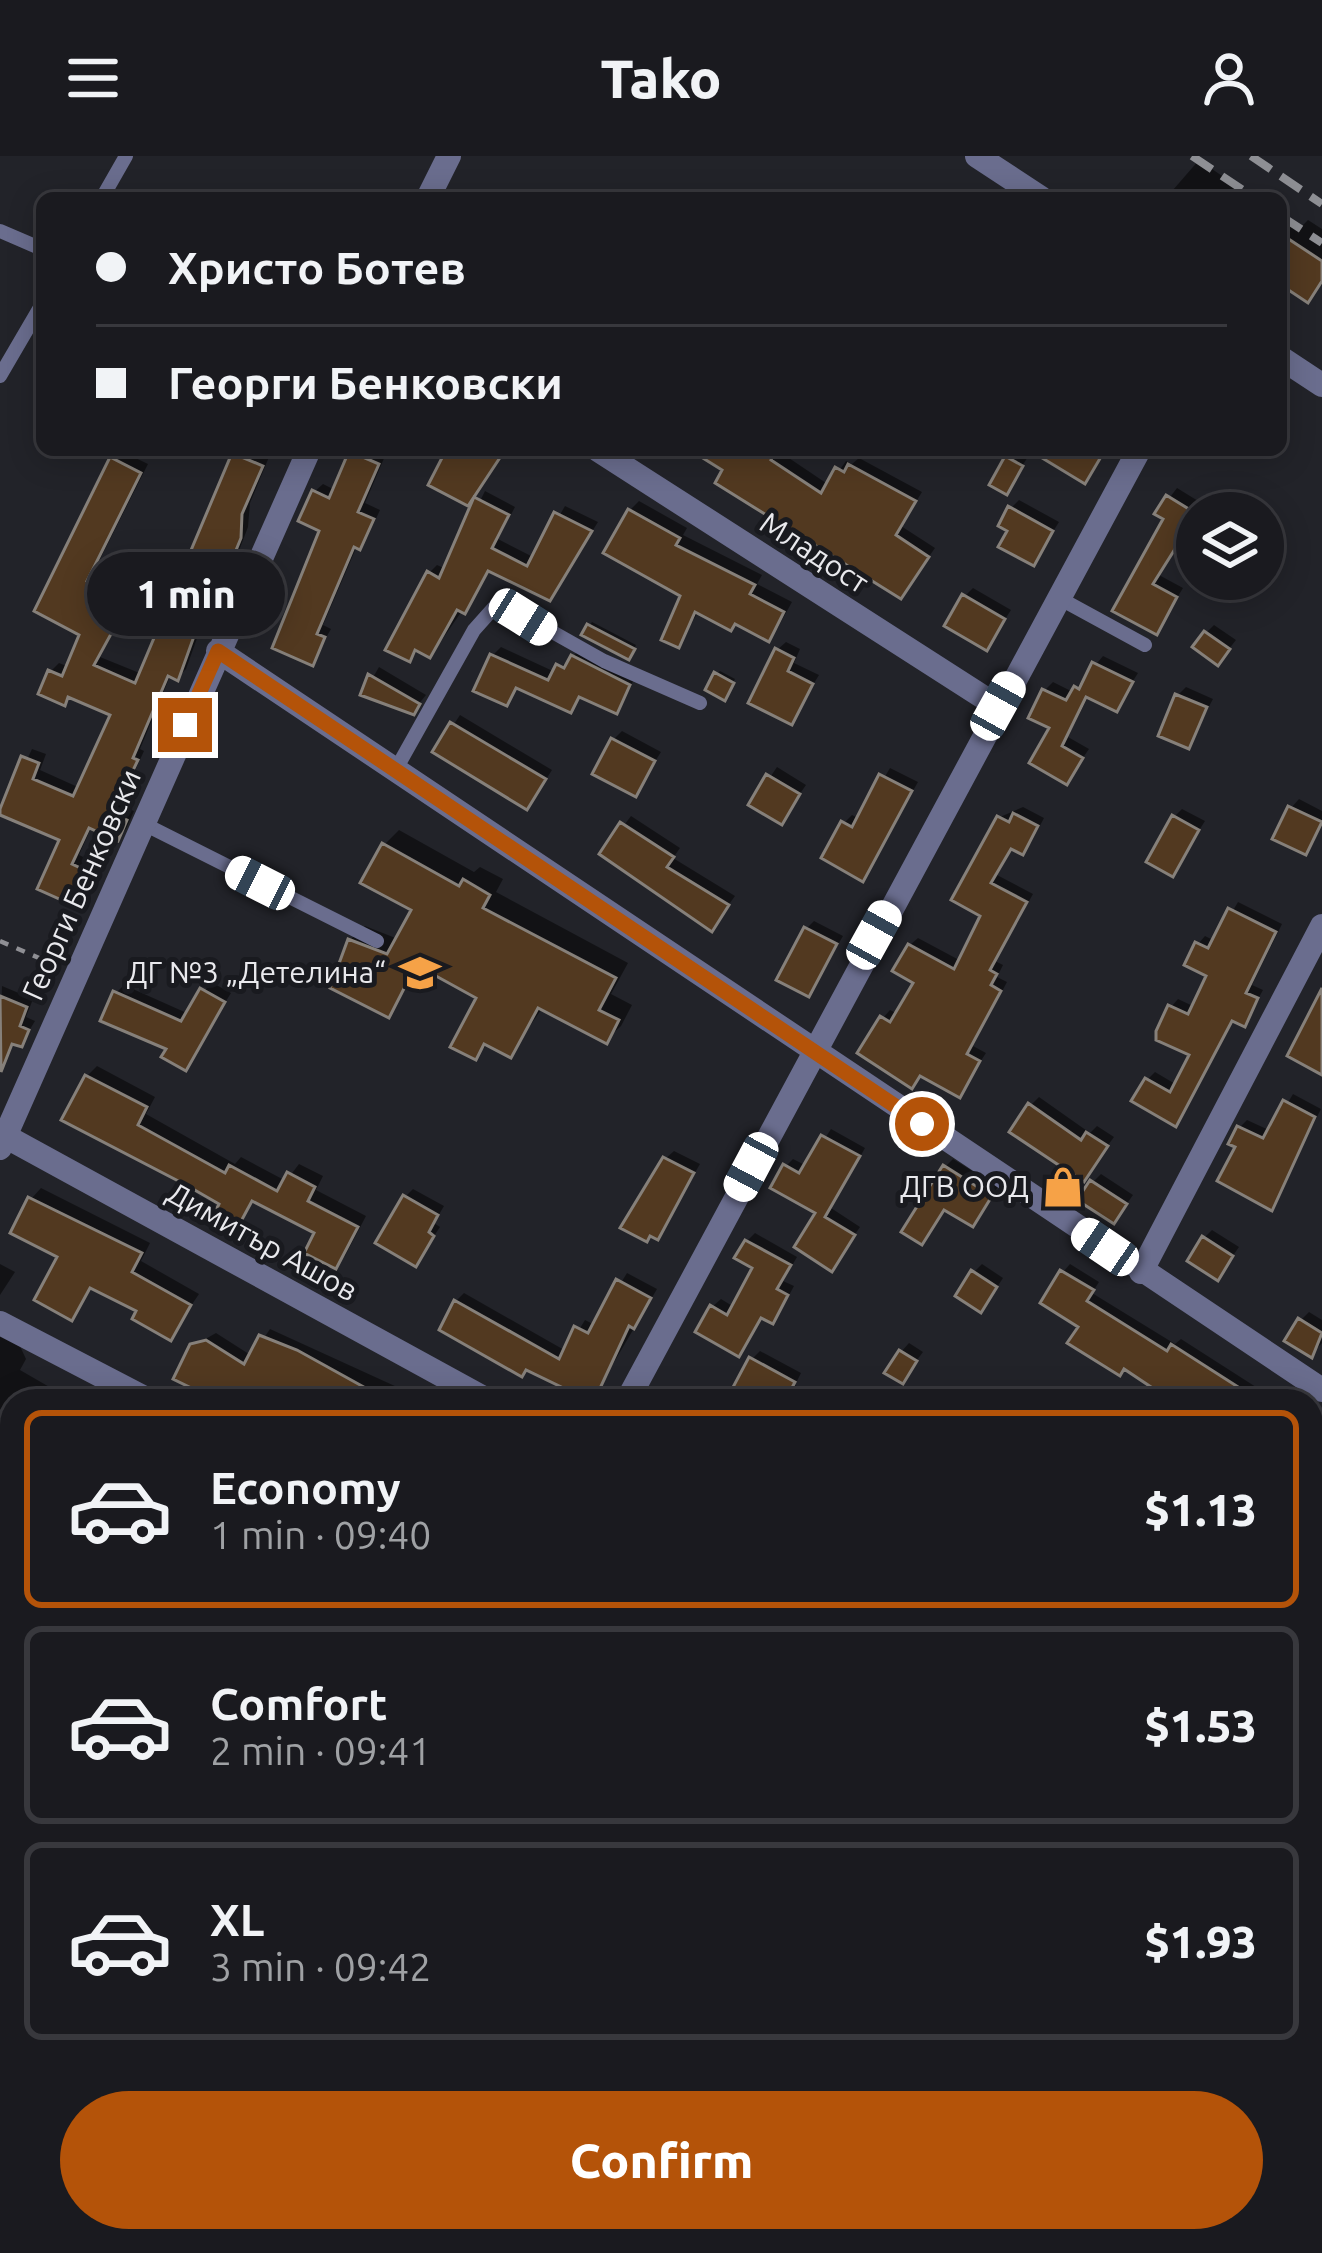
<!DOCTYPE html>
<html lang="en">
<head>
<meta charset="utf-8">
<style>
	body { margin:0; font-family:Ubuntu,sans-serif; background:#27272c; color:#f1f3f6; height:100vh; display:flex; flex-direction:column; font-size:45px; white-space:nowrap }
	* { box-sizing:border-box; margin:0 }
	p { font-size:39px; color:#9fa1a4 }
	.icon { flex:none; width:66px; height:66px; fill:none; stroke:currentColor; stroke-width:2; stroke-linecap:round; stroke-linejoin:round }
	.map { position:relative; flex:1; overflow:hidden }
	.sheet { position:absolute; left:0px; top:1233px; width:1323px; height:864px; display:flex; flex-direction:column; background:#1a1a1f; border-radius:36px 36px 0 0; box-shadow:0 6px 30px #0003,0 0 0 3px #38383d }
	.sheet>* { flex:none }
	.top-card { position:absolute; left:36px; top:36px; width:1251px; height:264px; border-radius:18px; box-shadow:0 6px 30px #0003,0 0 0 3px #38383d; display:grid; align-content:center; height:264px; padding:0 60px; background:#1a1a1f }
	.tools { position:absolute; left:1176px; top:336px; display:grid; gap:24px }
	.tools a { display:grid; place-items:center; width:108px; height:108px; border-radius:50%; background:#1a1a1f; box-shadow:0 6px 30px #0003,0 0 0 3px #38383d; font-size:60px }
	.end { position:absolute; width:54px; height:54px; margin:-27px; border:15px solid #b45309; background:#fff; box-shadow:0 0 0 6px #fff }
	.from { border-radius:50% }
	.bubble { position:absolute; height:84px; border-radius:42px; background:#1a1a1f; box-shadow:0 6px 30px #0003,0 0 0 3px #38383d; font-size:39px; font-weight:800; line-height:84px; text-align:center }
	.car { position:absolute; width:36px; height:72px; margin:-36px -18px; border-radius:15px; box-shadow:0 0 9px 3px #0007; background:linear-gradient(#fff 24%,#345 0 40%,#fff 0 76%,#345 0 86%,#fff 0) }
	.top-card b { display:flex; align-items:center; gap:42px; height:114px; font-size:45px }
	.top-card b+b { border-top:3px solid #38383d }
	.top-card i { width:30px; height:30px; background:#f1f3f6 }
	ul { padding:21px 0 0; list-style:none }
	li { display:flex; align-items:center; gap:36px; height:198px; margin:0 24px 18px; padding:0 36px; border:6px solid #38383d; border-radius:18px }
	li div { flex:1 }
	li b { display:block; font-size:45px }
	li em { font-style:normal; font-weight:800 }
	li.current { border-color:#b45309 }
	li>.icon { width:108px; height:108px; stroke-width:1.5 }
	.primary-button { display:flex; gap:24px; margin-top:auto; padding:24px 60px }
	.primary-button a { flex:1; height:138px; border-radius:72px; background:#b45309; color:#fff; font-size:48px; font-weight:800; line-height:138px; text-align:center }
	header { display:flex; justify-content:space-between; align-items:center; height:156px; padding:0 60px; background:#1a1a1f; font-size:54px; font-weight:800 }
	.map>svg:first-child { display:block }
</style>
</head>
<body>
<header><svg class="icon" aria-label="menu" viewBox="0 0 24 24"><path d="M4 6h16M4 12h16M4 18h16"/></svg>Tako<svg class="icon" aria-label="person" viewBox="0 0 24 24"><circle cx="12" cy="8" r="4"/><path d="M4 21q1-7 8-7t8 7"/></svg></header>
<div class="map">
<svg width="1322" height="2097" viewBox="0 0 1322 2097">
	<defs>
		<pattern id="park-tufts" width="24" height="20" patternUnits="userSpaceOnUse" patternTransform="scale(3)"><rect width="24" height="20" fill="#434560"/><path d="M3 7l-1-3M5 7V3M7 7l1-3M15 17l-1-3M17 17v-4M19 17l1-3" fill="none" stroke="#5e6077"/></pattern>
	</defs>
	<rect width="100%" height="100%" fill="#222329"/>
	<!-- park -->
	<path fill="url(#park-tufts)" d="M1322,1600V2097H1259L1240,2085H1311V1619Z"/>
	<!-- shadow -->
	<path fill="#0007" d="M1199,4L1254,42H1166Z
		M362,34L379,42H354Z
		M1281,60L1299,73L1308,64L1322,73V128L1307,143L1281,125Z
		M239,294L269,301L250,347L248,371L238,397L225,404L186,513L178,521L171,518L140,593L144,595L119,649L134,655L126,673L117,681L92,670L79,699L96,707L74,746L63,682L2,657L32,593L46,598L40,614L80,632L114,557L71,539L64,546L51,515L59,507L69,511L83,477L38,454L112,303L121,295L148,308L94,415L135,438L100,501L142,518Z
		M355,294L385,300L365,347L380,354L367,382L357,390L323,469L331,473L312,506L322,373L314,336L323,328L335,334Z
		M696,294H777L829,329L846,305L852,308L859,302L922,336L901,370L935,392L901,440Z
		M1012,294H1032L1007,335L993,328Z
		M1177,332L1203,348L1159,419L1183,432L1157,475L1117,454L1167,362L1158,357Z
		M485,335L515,351L498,383L535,402L565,350L598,366L550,442L491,413L437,491L429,499L419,493L410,503L429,417L437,409L446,413Z
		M1019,344L1059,366L1034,406L1011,374V352Z
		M639,345L687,372L683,379L762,419L757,428L792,446L777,473L768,482L699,455L678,488L684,438L630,354Z
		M973,432L1011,454L987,491L965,440Z
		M592,466L636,489L632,497L589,470Z
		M1214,469L1236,484L1225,498L1206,477Z
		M786,486L800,493L794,507L819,519L791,565L777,494Z
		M501,491L555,516L581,493L636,520L616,555L582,539L571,554L519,530L506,547L493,499Z
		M1103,500L1138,517L1116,552L1089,539L1068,581L1089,593L1066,626L1045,534L1053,526L1073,536Z
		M379,511L426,539L413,555L364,537Z
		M720,515L735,523L727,538L717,518Z
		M1186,531L1213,543L1188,590L1178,539Z
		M460,559L552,614L534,642L436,595Z
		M622,575L661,596L635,637L614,583Z
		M777,611L806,629L781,665L752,648Z
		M890,612L918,626L863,722L844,667L852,659L860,663Z
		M1299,643L1322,655V670L1305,695L1291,652Z
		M1023,651L1044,662L1031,687L1023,695L1013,691L997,719L1033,738L995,805L1003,809L997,821L1007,826L973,890L986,897L959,938L883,862L890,854L898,858L917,826L910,789L918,782L961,805L984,759L1000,661Z
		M1182,653L1205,665L1172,717L1174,661Z
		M631,660L680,692L673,702L735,740L711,773L603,697Z
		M399,674L474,716L480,711L503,723L496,736L628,807L611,838L632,849L621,870L606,884L543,851L510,899L489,887L475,901L480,841L421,809L388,859L350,784L365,770L398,783L415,753L384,689Z
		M1238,746L1282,768L1252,829L1263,834L1245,867L1234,862L1176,967L1147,924L1155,916L1177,929L1193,898L1171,851L1178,843L1195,851L1210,818L1198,788L1205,780L1215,785Z
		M814,765L843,780L809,838L806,773Z
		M211,826L231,837L185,911L116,837L124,829L189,858Z
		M2,830L33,843L26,861L35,865L21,888L0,887Z
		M97,910L155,941L146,958L235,1008L241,1001L286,1025L299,1008L323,1020L316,1034L366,1060L345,1100L335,1110L318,1075L255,1043L238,1065L223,1047L188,1026L87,920Z
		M1293,938L1321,953L1271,1051L1240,990V971L1247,964L1271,975Z
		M1039,941L1090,977L1097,970L1114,981L1084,1022L1031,949Z
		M831,973L865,992L831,1052L860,1071L832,1112L819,1056L786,1010L793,1003L807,1010Z
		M674,995L700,1008L658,1080L665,1003Z
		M953,1003L998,1031L973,1068L946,1051L922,1085L945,1011Z
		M1101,1018L1133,1039L1121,1056L1093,1026Z
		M41,1032L150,1087L141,1105L199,1138L170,1181L140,1154L93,1130L72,1161L62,1100L31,1043Z
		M413,1033L444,1050L434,1067L440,1071L416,1107L405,1041Z
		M1212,1074L1239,1091L1218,1121L1204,1082Z
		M755,1077L797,1101L783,1125L794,1130L780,1156L772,1164L763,1160L738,1197L712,1151L721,1143L734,1151L756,1110L747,1085Z
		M0,1108L15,1116L0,1139Z
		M982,1108L1003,1122L988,1145L974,1116Z
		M1070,1108L1099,1126L1092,1137L1175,1188L1181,1183L1270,1240L1266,1245H1163L1167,1238L1072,1186L1083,1170L1063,1116Z
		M627,1117L657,1133L596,1237L456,1145L464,1137L566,1195L585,1164L595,1169Z
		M1309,1156L1322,1164V1187L1312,1198L1301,1164Z
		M270,1173L397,1231L390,1245H210L213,1239L193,1190L216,1177L252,1200Z
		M0,1180L19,1188L26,1203L20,1214L65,1240L63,1245H12V1270L0,1263Z
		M909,1187L923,1196L902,1224L901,1196Z
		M760,1195L801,1217L795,1229L822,1245H761L752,1203Z
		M99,1234L120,1245H90Z
		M1322,1392V1457L1311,1477V1409Z
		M0,1462L12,1469V1496L0,1512Z
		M11,1586H12V1649L0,1643V1600Z
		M1311,1778L1322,1784V1844L1311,1856Z
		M0,1871L12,1877V1944L0,1938L6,1919L0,1916Z
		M0,2007L12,2012V2067L0,2061Z
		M48,2085H148L142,2097H72Z
		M588,2085L614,2088L636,2085L628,2097H580Z
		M837,2085H886L895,2090L891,2097H833Z"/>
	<!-- building -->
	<path fill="#523920" stroke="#86807a" stroke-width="3" d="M1281,78L1322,105V125L1308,147L1281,129Z
		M446,294H505L468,350L428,329Z
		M690,294H776L771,304L821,337L835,311L844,316L848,308L916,345L896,379L929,401L901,443L715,327L722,314Z
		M1029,294H1105L1085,328Z
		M349,295L379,308L358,356L374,363L360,394L354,391L317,478L325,481L313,510L272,492L319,375L298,365L312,334L329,342Z
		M232,297L263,310L242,358L241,382L230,409L221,405L178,525L168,520L133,602L138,604L112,658L127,664L118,685L89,672L72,708L89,716L75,750L37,733L59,684L0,659V653L21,600L39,607L33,623L73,640L110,559L68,541L65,550L38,538L48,514L62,520L79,479L34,455L110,301L141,317L87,425L128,447L94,509L135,527Z
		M1005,300L1023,310L1007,339L989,329Z
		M1166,339L1197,358L1153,428L1177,441L1157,479L1112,455L1163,363L1154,358Z
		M474,341L509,359L492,392L527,410L554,356L592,375L550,445L488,415L465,458L457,454L430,502L415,494L410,506L385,494L427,415L439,422Z
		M1008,350L1053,375L1034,410L998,391L1007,375L998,370Z
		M628,353L680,382L676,389L755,429L750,438L784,456L769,486L735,468L731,475L695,456L679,492L661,484L680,440L603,397Z
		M962,438L1005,463L987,495L944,470Z
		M587,468L635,493L629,504L581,479Z
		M1204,475L1230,493L1218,510L1192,491Z
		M775,492L794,502L788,515L813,528L792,569L748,547Z
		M490,498L548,524L556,508L564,512L571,499L630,529L617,558L579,541L571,557L516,532L507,550L473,535Z
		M1092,506L1133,526L1117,556L1086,541L1062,590L1083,602L1067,629L1029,607L1049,572L1028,562L1042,533L1066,544L1074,530L1079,533Z
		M714,516L734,527L725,545L705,534Z
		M368,518L420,548L414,559L360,539Z
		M1175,538L1207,551L1189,593L1158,580Z
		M450,566L546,623L527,654L432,596Z
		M611,582L655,605L636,641L592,618Z
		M766,618L800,638L782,669L748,649Z
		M879,618L912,635L863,726L821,702L841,665L852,671Z
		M1288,650L1322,666L1306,699L1272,683Z
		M1013,657L1038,670L1023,699L1011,693L991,727L1027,746L990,814L997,818L991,829L1001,835L967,898L980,905L960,942L920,920L912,933L857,897L880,860L890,866L913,827L892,815L908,788L954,813L980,760L951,744L997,660L1009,666Z
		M1172,659L1199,674L1173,721L1146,706Z
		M620,666L674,701L667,711L729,749L712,776L599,698Z
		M382,687L459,730L463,723L490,739L483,752L616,822L599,854L619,864L607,888L538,852L511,902L484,888L476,904L450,891L476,842L416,809L389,862L330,832L348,783L387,798L411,754L360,727Z
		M1228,752L1276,776L1246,837L1258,842L1245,871L1232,865L1176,971L1131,945L1145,922L1170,936L1189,899L1156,884V875L1168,849L1188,858L1206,820L1184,809L1195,786L1208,792Z
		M804,771L837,788L809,841L776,824Z
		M200,832L225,846L186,915L161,901L166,893L100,865L113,835L181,865Z
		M1322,832V919L1287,900Z
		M0,840L27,851L20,870L29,874L22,891L12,888L1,916Z
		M85,919L147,951L138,969L225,1017L229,1009L277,1035L287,1016L315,1031L308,1045L358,1071L336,1113L304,1097L314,1077L252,1045L239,1069L215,1056L219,1048L186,1029L61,964Z
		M1283,944L1315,961L1272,1055L1217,1025L1235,991L1228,988L1237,970L1263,982Z
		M1028,947L1081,984L1086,976L1108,990L1084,1026L1009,976Z
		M821,979L860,1000L825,1061L855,1079L832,1116L794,1091L815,1057L770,1032L783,1008L799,1017Z
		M663,1001L694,1017L658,1084L650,1080L647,1086L620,1072Z
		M943,1009L992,1040L973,1071L944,1054L922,1089L901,1076Z
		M1090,1024L1127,1048L1114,1068L1077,1044Z
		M403,1039L438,1059L429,1076L434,1080L416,1111L375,1087Z
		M28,1041L142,1097L132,1116L191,1149L171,1185L132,1163L136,1155L90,1132L72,1165L34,1144L57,1101L10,1077Z
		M1202,1080L1233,1100L1218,1125L1187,1105Z
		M745,1084L791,1109L777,1133L788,1139L773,1168L761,1162L739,1201L695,1176L710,1149L727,1159L752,1112L734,1102Z
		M971,1114L997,1131L981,1157L955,1140Z
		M1060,1114L1094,1134L1087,1145L1167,1195L1171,1188L1260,1245H1172L1124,1213L1120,1220L1067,1187L1078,1171L1040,1147Z
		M616,1123L651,1142L634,1173L629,1170L596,1241L583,1234L580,1240L526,1214L522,1221L439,1174L454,1144L559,1203L574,1170L588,1177Z
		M1298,1162L1322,1177L1312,1202L1284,1185Z
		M259,1179L297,1194L389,1245H218L173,1223L190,1188L206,1184L244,1208Z
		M899,1194L917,1205L903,1228L884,1217Z
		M749,1201L795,1226L785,1245H755L732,1233Z"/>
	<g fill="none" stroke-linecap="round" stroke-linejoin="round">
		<!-- path -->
		<path stroke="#8f8f94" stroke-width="4.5" stroke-dasharray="9 9" stroke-linecap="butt" d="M0,785L55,809
			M1311,1706L1322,1712
			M1311,2003L1322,1985
			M1311,2014L1322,2021"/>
		<!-- lane -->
		<path stroke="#6a6d8e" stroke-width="14" d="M102,42L126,0
			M0,75L42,93
			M0,220L42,148
			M1057,441L1145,489
			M395,615L474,474L499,446L604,505L700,547
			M142,667L377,785"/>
		<!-- street -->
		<path stroke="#6a6d8e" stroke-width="24" d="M977,0L1041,42
			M428,42L449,0
			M1281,202L1322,229
			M598,294L997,550
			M218,495L1322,1234
			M5,980L489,1245
			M0,992L309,294
			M1141,1116L1322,770
			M0,1167L150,1245
			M627,1245L1139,294
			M0,1556L12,1563
			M1311,1578L1322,1559
			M0,1979L12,1985
			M220,2085L246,2097
			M304,2085L309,2097
			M937,2085L958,2097
			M163,2097L169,2085
			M1011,2097L1018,2085"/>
		<!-- rail -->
		<path stroke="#8e8f94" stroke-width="8" stroke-dasharray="24 12" stroke-linecap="butt" d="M1192,0L1255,42
			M1251,0L1322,48
			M1281,60L1322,87"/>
	</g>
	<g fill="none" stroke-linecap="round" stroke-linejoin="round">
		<!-- route -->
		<path stroke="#b45309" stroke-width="15" d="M185,569L218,495L922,968"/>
	</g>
	<!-- icons -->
	<defs>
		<g id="school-bare" transform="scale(3.24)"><path d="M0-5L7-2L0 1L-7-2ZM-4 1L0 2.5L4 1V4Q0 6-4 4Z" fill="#f6a247" stroke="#191a1f" stroke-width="2.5" paint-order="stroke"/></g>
		<g id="shop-bare" transform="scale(3.24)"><path d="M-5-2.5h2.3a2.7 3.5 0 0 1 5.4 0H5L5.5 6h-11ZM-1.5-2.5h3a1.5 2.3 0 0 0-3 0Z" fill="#f6a247" stroke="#191a1f" stroke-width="2.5" paint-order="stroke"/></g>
	</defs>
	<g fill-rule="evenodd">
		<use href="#school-bare" x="420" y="817"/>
		<use href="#shop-bare" x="1063" y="1031"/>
	</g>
	<g text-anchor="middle" stroke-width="10" stroke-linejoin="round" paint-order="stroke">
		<!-- street labels -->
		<g font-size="30" fill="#e9e9ed" stroke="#191a1f">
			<text transform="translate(814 397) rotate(33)" y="10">Младост</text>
			<text transform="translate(82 729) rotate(-66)" y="10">Георги Бенковски</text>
			<text transform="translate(262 1086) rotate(29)" y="10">Димитър Ашов</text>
		</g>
		<!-- poi labels -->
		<g font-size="30" fill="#e9e9ed" stroke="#191a1f" text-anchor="end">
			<text x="386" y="827">ДГ №3 „Детелина“</text>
			<text x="1029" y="1041">ДГВ ООД</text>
		</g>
	</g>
</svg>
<div class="tools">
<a><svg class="icon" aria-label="layers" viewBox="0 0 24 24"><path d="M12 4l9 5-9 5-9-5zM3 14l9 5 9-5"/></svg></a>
</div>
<i class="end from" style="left:922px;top:968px"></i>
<i class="end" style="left:185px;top:569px"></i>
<div class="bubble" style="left:87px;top:396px;width:198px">1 min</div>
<i class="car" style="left:523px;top:461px;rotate:122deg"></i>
<i class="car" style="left:998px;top:550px;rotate:29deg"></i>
<i class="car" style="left:260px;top:727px;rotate:297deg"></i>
<i class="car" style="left:874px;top:779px;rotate:29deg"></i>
<i class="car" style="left:751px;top:1011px;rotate:208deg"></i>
<i class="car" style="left:1105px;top:1091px;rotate:304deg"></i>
<div class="top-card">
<b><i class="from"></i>Христо Ботев</b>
<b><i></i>Георги Бенковски</b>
</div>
<section class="sheet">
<ul>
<li class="current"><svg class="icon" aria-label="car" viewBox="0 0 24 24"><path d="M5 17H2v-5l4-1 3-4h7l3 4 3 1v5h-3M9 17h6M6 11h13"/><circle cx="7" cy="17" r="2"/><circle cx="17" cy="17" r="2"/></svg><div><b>Economy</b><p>1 min · 09:40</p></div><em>$1.13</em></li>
<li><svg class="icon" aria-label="car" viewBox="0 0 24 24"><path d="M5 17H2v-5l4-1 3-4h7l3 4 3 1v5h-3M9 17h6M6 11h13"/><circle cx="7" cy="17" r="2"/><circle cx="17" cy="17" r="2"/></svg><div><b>Comfort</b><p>2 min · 09:41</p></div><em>$1.53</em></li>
<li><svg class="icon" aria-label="car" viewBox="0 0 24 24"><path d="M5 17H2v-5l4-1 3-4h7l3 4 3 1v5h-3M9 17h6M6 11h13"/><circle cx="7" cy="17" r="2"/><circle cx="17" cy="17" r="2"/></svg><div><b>XL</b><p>3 min · 09:42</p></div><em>$1.93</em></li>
</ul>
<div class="primary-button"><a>Confirm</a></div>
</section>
</div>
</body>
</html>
